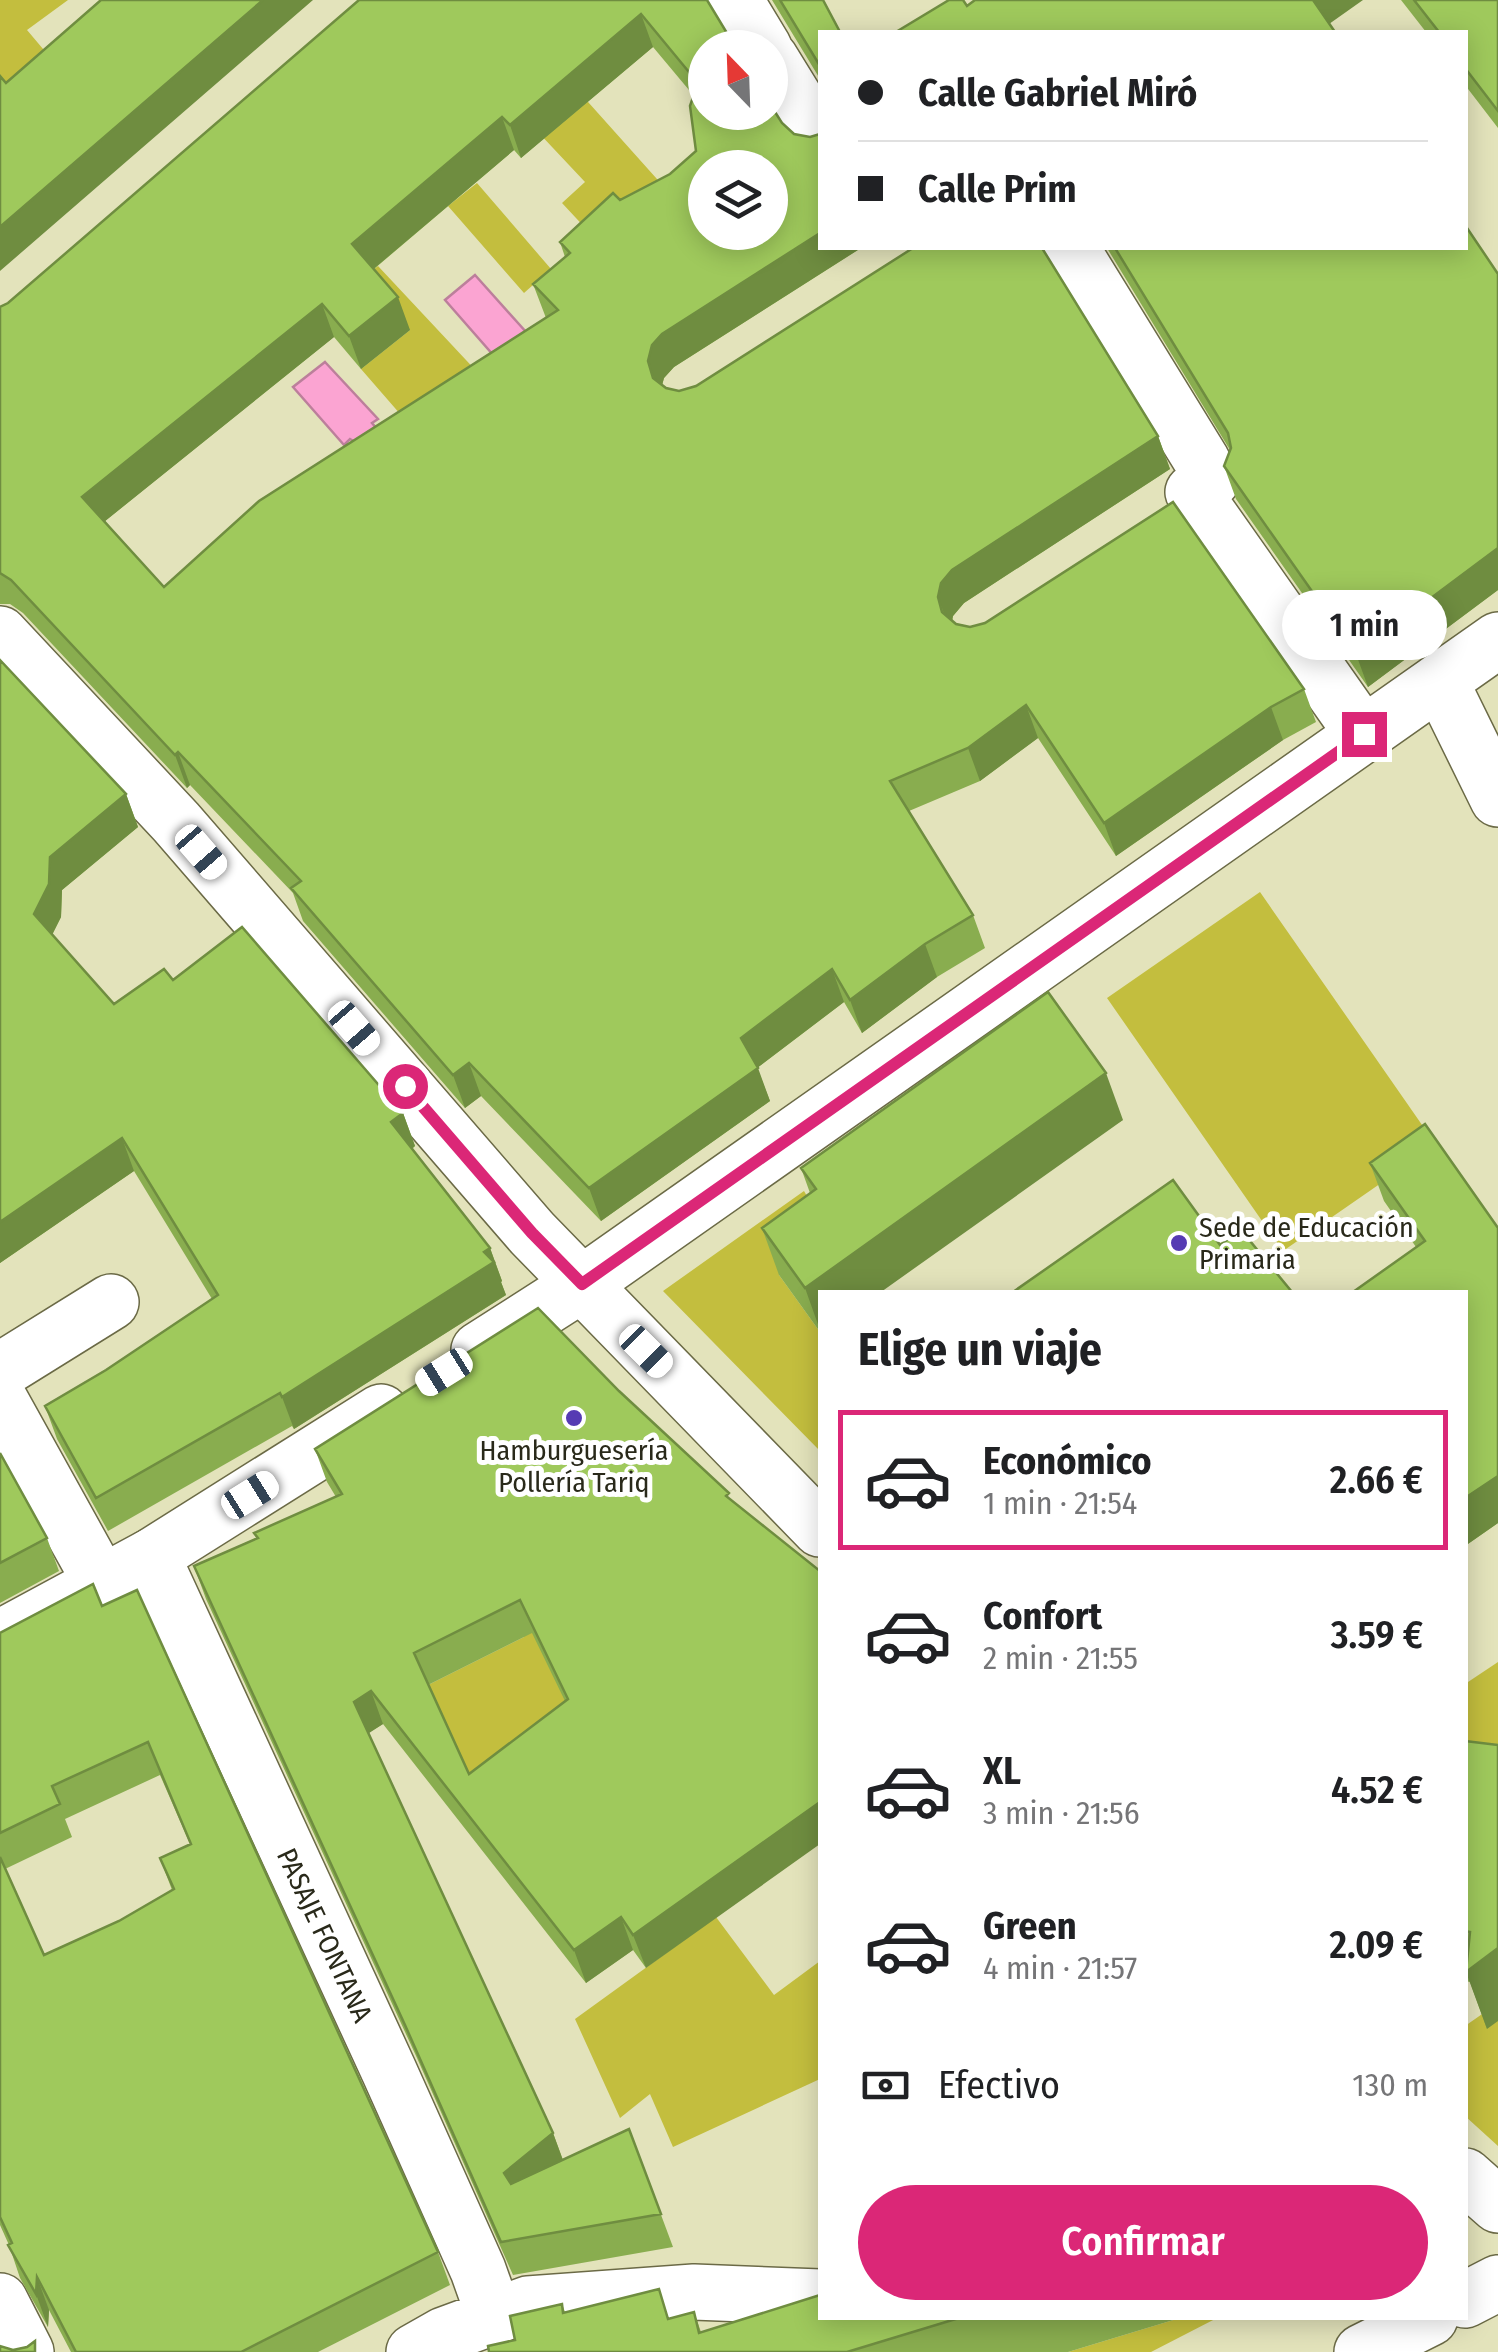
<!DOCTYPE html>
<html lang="es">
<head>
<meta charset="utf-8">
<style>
	body { margin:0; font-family:"Fira Sans Condensed",sans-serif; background:#f2f2f2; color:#202124; height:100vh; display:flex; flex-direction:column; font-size:38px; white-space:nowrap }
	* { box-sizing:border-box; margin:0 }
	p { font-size:32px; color:#757577 }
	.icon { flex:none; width:55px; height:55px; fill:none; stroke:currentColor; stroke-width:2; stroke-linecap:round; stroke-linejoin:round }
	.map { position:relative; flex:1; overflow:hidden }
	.sheet { position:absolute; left:818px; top:1290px; width:650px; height:1030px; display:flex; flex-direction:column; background:#fff; border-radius:0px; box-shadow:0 5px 25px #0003 }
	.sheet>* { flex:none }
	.banner { position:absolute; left:818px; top:30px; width:650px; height:220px; border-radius:0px; box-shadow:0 5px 25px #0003; display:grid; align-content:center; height:220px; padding:0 40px; background:#fff }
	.needle { width:65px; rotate:337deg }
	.controls { position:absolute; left:688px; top:30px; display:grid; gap:20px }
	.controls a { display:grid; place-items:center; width:100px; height:100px; border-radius:50%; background:#fff; box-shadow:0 5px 25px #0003; font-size:50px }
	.end { position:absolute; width:45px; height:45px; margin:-22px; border:12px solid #db2777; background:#fff; box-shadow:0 0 0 5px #fff }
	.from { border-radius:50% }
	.bubble { position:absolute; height:70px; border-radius:35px; background:#fff; box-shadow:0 5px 25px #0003; font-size:32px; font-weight:600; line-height:70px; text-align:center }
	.car { position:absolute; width:30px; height:60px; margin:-30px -15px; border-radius:12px; box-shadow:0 0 8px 2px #0007; background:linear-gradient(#fff 24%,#345 0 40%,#fff 0 76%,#345 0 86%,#fff 0) }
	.banner b { display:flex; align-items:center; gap:35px; height:95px; font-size:38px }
	.banner b+b { border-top:2px solid #e0e0e0 }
	.banner i { width:25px; height:25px; background:#202124 }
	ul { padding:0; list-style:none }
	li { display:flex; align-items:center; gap:30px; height:140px; margin:0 20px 15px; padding:0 20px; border:5px solid transparent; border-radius:0px }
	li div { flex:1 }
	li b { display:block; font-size:38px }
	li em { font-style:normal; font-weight:600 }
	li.current { border-color:#db2777 }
	li>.icon { width:90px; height:90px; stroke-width:1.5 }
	h2 { padding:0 40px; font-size:45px; line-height:120px }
	.pay { display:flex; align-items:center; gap:25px; height:110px; padding:0 40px; font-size:38px }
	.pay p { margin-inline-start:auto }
	.cta { display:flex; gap:20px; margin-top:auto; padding:20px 40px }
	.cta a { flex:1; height:115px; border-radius:60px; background:#db2777; color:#fff; font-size:40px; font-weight:600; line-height:115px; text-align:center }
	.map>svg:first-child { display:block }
</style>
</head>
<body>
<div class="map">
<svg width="1498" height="2352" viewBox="0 0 1498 2352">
	<rect width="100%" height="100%" fill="#e3e3bb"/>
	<!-- green -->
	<path fill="#c3be3e" d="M0,0H68L27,30L65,75L0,101Z
		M580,93L682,207L617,262L562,203L585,182L537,131Z
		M477,183L551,269L524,293L448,206Z
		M378,266L495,391L421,438L361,369L410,330L364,277Z
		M1260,892L1436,1145L1283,1251L1107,998Z
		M804,1191L818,1215L779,1275L820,1332V1451L663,1291Z
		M514,1528L579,1731L480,1808L426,1686L524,1637Z
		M1498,1662V1775L1465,1771V1684Z
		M716,1917L774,1995L820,1961V2079L673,2147L650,2094L620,2118L575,2019Z
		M1498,2003V2146L1465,2116V2026Z
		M1180,2318H1217L1151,2352H1068Z"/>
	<!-- water -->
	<path fill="#fba4d2" stroke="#bc7f9b" stroke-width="2.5" d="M475,275L527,333L495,357L445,300Z
		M325,362L378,419L372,423L377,429L355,442L350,439L344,445L293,387Z"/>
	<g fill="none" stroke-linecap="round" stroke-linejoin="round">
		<!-- street casing -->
		<g stroke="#6b6a46" stroke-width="58">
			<path id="street" d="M735,0L764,48
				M770,58L820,139
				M1071,248L1202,461L1212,480L1193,492L1363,734
				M1440,681L1498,799
				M0,1371L111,1302
				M0,1400L102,1584
				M152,1556L389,2071L478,2270L494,2315
				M0,2301L26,2352
				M414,2352L444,2335L528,2304L694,2292L820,2297"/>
		</g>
		<!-- secondary casing -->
		<g stroke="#6b6a46" stroke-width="58">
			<path id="secondary" d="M0,634L176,822L532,1233L820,1529
				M479,1350L582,1284L1498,640
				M0,1638L152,1556L381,1412
				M1465,2176L1498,2205
				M1465,2300L1498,2283
				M1362,2352L1430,2318"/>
		</g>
		<!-- street -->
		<use href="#street" stroke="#fff" stroke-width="55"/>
		<!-- secondary -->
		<use href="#secondary" stroke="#fff" stroke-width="55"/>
	</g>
	<!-- wall -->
	<path fill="#89ad4f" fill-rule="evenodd" d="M359,0H707L820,248H861L674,367L664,378L662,385L666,388L679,391L1158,436L1170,469L964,603L953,616L952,621L956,624L1304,689L1316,722L1283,740L1116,856L1038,738L980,781L909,811L973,915L985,948L937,977L862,1033L844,1002L757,1068L770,1101L601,1221L481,1096L465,1108L303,921L293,893L190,785L187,788L23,613L10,604H0V307L8,303ZM653,47L694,96L696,151L670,174L620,200L560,242L565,257L533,284L546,318L164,587L105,521L334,337L361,369L410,330L374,269L514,150L521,158Z
		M772,0H823L820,32V79Z
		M1401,0H1498V128L1465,85V32H1426Z
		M1107,248H1465L1498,274V590L1368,687L1236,499L1224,466L1230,450Z
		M0,660L126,794L138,827L62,890L61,917L52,935L114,1004L173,980L403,1113L415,1146L412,1149L490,1248L502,1281L501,1282L506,1295L294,1429L292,1426L108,1531L57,1439L45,1406L106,1370L212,1299L134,1171L0,1263Z
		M1123,1120L820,1292V1332L779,1275L762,1228L810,1193L801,1168Z
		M1425,1124L1498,1228V1523L1465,1546V1292H1353L1416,1247L1384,1201L1370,1163Z
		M538,1308L646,1968L633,1950L586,1983L383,1724L368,1733L553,2133L563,2160L629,2129L673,2247L513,2275L417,2058L206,1599L194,1566L256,1538L254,1533L336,1497L327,1482L315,1449ZM532,1633L565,1701L469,1774L428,1685Z
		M0,1453L47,1538L59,1571L0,1603Z
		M102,1606L438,2252L450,2285L318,2352H71L49,2310L48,2327L20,2278L9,2245L0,2225V1633ZM160,1775L190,1844L160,1858L172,1890L119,1921L44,1955L5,1869L72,1837L65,1819Z
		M1465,1741L1487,2029L1470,1982L1465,1981Z
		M562,2304L565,2312L670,2318L694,2312L701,2332L820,2318H1180L1068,2352H489L515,2340Z"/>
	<!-- shaded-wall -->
	<path fill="#6f8d40" d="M263,0H313L0,271V227Z
		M1312,0H1363L1322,29Z
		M641,14L653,47L521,158L510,125Z
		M502,117L514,150L364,277L352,244Z
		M820,233V248H861L674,367L664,378L660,393L665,411L648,361L652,345L662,334Z
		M398,297L410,330L361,369L349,336Z
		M322,304L334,337L94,530L82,497Z
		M1158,436L1170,469L964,603L953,616L950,630L938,597L941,583L952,570Z
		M1498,548V590L1368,687L1356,654Z
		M1026,705L1038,738L980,781L968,748Z
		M1271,707L1283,740L1116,856L1104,823Z
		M178,752L190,785L187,788L175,755Z
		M126,794L138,827L62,890L61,917L46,947L34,914L50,857Z
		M925,944L937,977L862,1033L850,1000Z
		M832,969L844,1002L753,1071L741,1038Z
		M469,1063L481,1096L465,1108L453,1075Z
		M758,1068L770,1101L601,1221L589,1188Z
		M1106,1073L1123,1120L881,1292H820V1330L805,1288Z
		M403,1113L415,1146L403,1155L391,1122Z
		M122,1138L134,1171L0,1263V1222Z
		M490,1248L502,1281L501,1282L506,1295L294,1429L282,1397Z
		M1498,1476V1523L1465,1546V1498Z
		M371,1691L383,1724L366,1735L354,1702Z
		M820,1802V1844L646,1968L633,1935Z
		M621,1917L633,1950L586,1983L574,1950Z
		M1498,1948V2021L1487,2029L1466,1972Z
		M553,2133L565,2166L516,2206L504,2173Z
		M37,2277L49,2310L48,2327L36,2294Z"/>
	<!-- building -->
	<path fill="#9fc95c" stroke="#6f8d40" stroke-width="2.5" fill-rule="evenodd" d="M101,0H263L0,227V76L6,83Z
		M359,0H707L736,48H705V112H770V104L782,123L794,134L810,137L820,134V233L662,334L652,345L648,361L653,378L666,388L679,391L696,386L913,248H1042L1158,436L952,570L941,583L938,597L942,612L956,624L970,627L985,623L1173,502L1304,689L1271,707L1104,823L1026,705L968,748L890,781L973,915L925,944L850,1000L832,969L741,1038L758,1068L589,1188L469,1063L453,1075L291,888L301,881L178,752L175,755L11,580L0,573V307L8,303ZM641,14L698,83L690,106L696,151L670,174L620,200L613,193L560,242L570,253L533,284L558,310L259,501L164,587L82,497L322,304L349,336L398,297L352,244L502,117L510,125ZM705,168H770V232H705Z
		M780,0H823L840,32H820V66Z
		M949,0H963L967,6L975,0H1313L1335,32H896Z
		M1414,0H1498V111L1465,68V32H1439Z
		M1465,225L1498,274V548L1356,654L1224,466L1231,448L1228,433L1115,248H1465Z
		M0,660L126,794L50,857L49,884L34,914L114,1004L164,969L173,980L242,927L403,1113L391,1122L490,1248L484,1252L494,1262L282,1397L280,1393L96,1498L45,1406L106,1370L218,1295L122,1138L0,1222Z
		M1048,992L1106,1073L805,1288L762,1228L816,1189L801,1168Z
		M1425,1124L1498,1228V1476L1465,1498V1292H1353L1425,1241L1370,1163Z
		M1173,1180L1220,1245L1241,1230L1292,1292H1013Z
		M538,1308L619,1391L729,1493L726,1496L820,1571V1802L633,1935L621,1917L574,1950L371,1691L354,1702L553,2133L504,2173L511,2184L629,2129L661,2214L501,2242L405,2025L194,1566L258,1538L254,1533L342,1494L315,1449ZM520,1600L568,1699L469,1774L414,1653Z
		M0,1453L47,1538L0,1563Z
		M93,1584L102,1606L137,1590L438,2252L241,2352H76L37,2277L36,2294L8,2245L12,2243L0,2217V1857L44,1955L119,1921L174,1889L160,1858L191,1844L148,1742L52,1786L60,1804L0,1833V1633Z
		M1465,1741L1498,1745V1948L1466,1972L1470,1932L1465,1931Z
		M659,2289L668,2319L694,2312L699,2333L820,2295V2318H959L847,2352H489L488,2346L515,2340L510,2316L562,2304L563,2313Z
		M35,2341V2352H0V2346L13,2350L27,2347Z"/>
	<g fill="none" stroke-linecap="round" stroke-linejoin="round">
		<!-- route -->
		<path stroke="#db2777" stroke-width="12" d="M405,1086L532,1233L582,1284L1364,734"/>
	</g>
	<!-- markers -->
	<g fill="#563bb3" stroke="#fff" stroke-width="4">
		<circle cx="1179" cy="1243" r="10"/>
		<circle cx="574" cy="1418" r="10"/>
	</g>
	<g text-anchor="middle" stroke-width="10" stroke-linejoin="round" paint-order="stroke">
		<!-- poi labels -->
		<g font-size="28" fill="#29291a" stroke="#fff" text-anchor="start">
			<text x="1199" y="1237">Sede de Educación<tspan x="1199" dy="32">Primaria</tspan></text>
			<text x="574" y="1460" text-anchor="middle">Hamburguesería<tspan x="574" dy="32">Pollería Tariq</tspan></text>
		</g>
		<!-- street labels -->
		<g font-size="28" fill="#29291a" stroke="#fff">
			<text transform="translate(325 1935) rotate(65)" y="10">PASAJE FONTANA</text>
		</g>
	</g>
</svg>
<div class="controls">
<a><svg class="needle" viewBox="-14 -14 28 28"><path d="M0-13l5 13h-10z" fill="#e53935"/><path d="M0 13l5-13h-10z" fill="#757577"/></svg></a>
<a><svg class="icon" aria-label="layers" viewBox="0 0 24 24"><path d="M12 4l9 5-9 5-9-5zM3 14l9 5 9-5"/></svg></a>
</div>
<i class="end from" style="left:405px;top:1086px"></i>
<i class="end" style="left:1364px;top:734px"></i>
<div class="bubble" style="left:1282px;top:590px;width:165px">1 min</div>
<i class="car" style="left:201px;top:852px;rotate:139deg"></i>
<i class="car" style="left:354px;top:1028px;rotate:139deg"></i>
<i class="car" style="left:646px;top:1351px;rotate:135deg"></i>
<i class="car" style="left:444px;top:1372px;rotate:238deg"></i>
<i class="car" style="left:250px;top:1495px;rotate:58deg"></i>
<div class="banner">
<b><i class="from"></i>Calle Gabriel Miró</b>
<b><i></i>Calle Prim</b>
</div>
<section class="sheet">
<h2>Elige un viaje</h2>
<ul>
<li class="current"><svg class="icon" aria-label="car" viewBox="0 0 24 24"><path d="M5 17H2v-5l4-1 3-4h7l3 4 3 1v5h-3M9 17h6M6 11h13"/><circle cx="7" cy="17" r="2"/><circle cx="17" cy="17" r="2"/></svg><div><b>Económico</b><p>1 min · 21:54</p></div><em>2.66 €</em></li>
<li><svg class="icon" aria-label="car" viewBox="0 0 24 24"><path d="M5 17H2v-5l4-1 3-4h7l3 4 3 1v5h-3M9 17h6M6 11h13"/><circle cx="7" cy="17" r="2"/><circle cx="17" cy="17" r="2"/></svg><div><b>Confort</b><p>2 min · 21:55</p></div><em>3.59 €</em></li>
<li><svg class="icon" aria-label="car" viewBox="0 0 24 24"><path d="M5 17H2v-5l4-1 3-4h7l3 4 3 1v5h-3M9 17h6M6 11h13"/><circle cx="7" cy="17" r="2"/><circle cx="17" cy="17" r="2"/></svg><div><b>XL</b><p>3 min · 21:56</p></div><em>4.52 €</em></li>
<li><svg class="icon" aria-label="car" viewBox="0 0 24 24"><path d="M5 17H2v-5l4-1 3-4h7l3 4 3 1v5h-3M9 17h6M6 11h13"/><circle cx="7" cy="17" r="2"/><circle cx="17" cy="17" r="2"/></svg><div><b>Green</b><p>4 min · 21:57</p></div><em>2.09 €</em></li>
</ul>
<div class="pay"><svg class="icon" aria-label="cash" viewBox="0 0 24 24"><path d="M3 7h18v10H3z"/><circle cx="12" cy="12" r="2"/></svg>Efectivo<p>130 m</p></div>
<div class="cta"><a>Confirmar</a></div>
</section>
</div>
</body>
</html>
